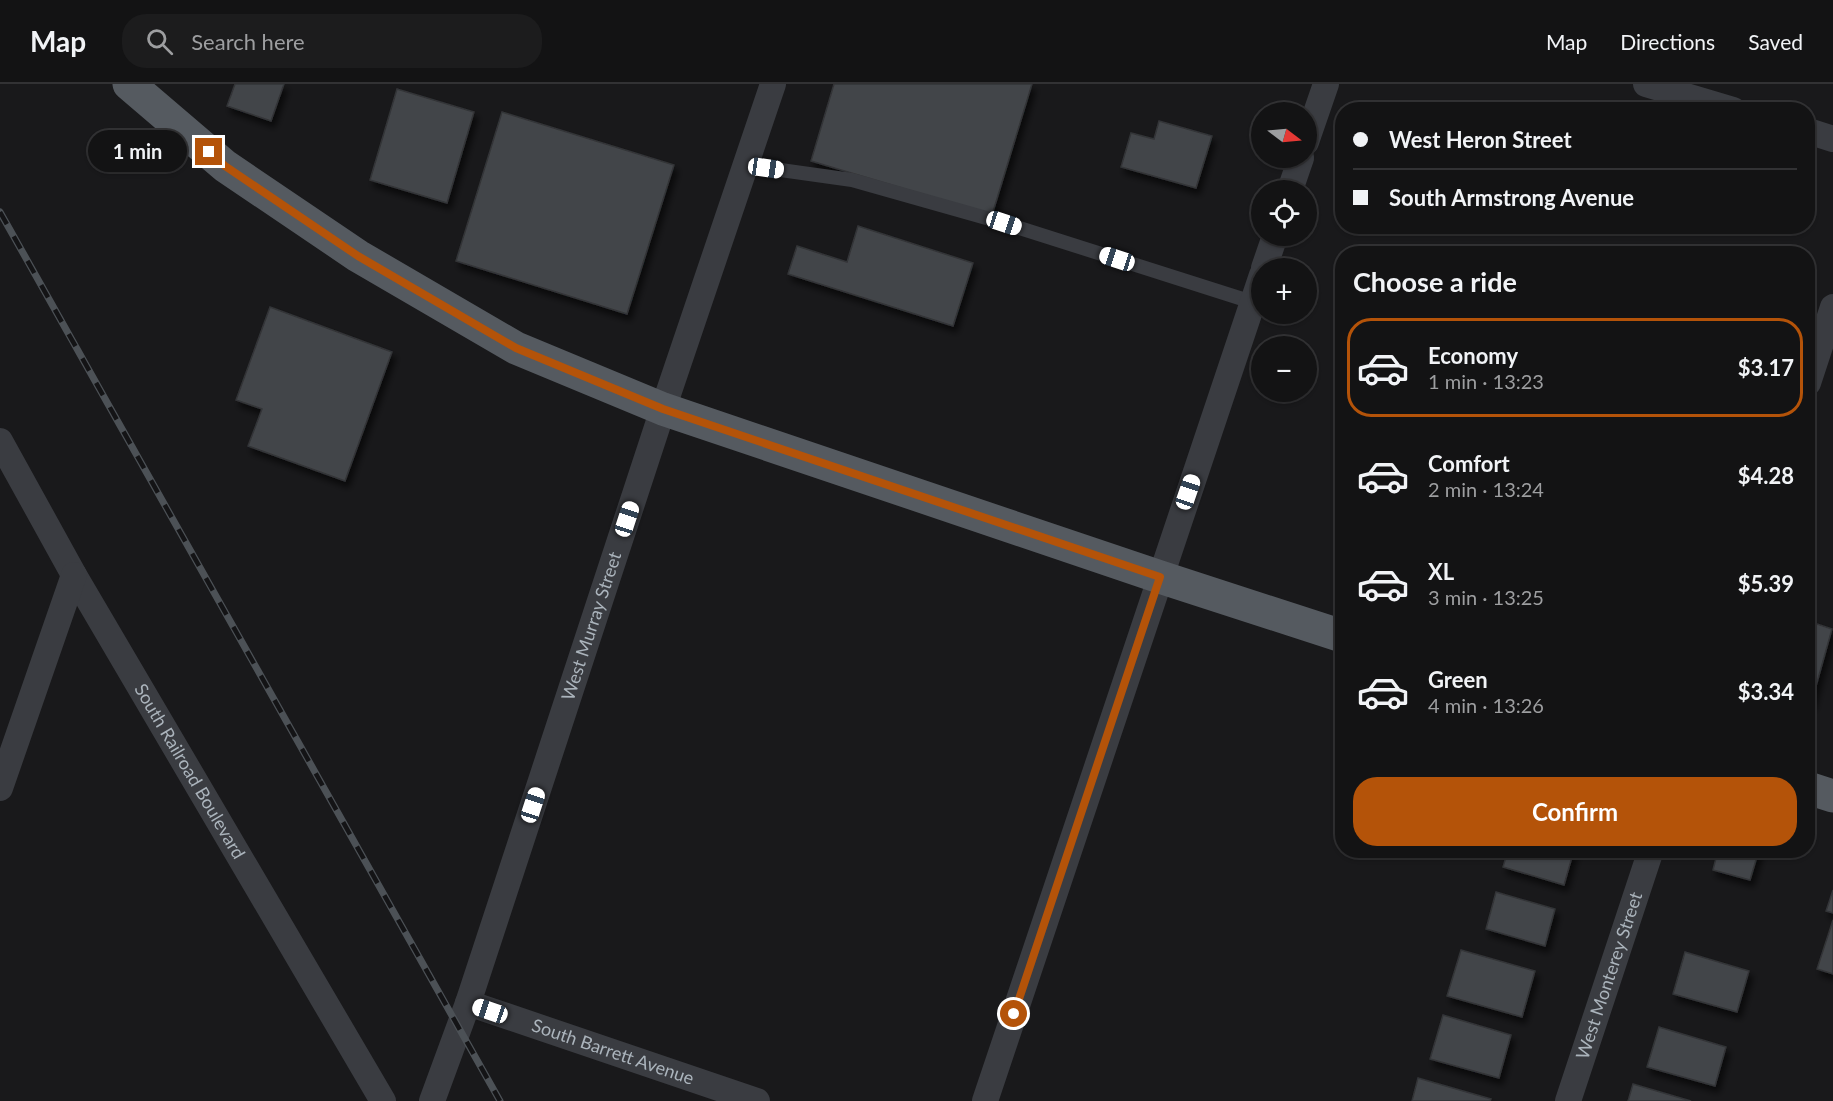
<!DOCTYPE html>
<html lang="en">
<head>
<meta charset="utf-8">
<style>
	body { margin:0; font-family:Lato,sans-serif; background:#1c1c1d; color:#f1f3f6; height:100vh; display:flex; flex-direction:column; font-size:22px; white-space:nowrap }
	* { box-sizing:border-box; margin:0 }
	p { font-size:20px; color:#9d9ea0 }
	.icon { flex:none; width:33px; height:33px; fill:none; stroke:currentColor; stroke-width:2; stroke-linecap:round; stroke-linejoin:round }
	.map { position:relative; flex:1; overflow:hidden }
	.drawer { position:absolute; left:1335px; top:162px; width:480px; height:612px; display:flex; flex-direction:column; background:#131314; border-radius:24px; box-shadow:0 2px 4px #0004,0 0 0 2px #323234 }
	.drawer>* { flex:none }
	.hud { position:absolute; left:1335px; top:18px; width:480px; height:132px; border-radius:24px; box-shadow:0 2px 4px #0004,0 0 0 2px #323234; display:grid; align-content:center; height:132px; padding:0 18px; background:#131314 }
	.needle { width:39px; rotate:106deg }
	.fabs { position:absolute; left:1251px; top:18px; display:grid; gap:12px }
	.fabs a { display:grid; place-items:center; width:66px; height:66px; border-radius:50%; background:#131314; box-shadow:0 2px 4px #0004,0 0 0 2px #323234; font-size:30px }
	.end { position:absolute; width:27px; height:27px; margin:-14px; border:8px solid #b45309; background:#fff; box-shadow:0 0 0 3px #fff }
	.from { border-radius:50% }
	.bubble { position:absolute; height:42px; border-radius:21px; background:#131314; box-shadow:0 2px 4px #0004,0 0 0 2px #323234; font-size:20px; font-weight:700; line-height:42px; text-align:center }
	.car { position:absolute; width:18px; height:36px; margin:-18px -9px; border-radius:8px; box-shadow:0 0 4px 2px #0007; background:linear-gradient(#fff 24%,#345 0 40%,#fff 0 76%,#345 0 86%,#fff 0) }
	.hud b { display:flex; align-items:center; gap:21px; height:57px; font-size:22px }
	.hud b+b { border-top:2px solid #323234 }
	.hud i { width:15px; height:15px; background:#f1f3f6 }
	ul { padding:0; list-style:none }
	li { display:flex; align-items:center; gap:18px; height:99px; margin:0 12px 9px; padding:0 6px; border:3px solid transparent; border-radius:24px }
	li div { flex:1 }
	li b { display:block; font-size:22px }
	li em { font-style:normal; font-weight:700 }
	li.selected { border-color:#b45309 }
	li>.icon { width:54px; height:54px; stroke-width:1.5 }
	h2 { padding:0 18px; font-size:27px; line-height:72px }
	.cta { display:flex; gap:12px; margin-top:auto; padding:12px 18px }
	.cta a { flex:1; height:69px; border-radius:24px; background:#b45309; color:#fff; font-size:24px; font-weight:700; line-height:69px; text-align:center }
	header { display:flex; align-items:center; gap:36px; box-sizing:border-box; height:84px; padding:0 30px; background:#131314; border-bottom:2px solid #323234 }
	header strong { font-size:28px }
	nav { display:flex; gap:33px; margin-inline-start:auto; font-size:21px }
	.search { width:420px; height:54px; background:#1c1c1d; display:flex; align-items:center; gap:15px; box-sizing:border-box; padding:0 21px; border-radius:24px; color:#9d9ea0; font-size:22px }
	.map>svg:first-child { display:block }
</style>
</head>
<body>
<header>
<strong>Map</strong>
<div class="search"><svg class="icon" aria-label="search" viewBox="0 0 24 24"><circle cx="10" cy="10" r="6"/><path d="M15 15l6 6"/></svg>Search here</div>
<nav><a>Map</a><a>Directions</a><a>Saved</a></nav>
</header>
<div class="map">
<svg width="1833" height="1017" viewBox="0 0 1833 1017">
	<defs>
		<filter id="shadow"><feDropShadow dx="3.5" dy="6" stdDeviation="3" flood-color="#0009"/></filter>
	</defs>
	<rect width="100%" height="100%" fill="#19191b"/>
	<!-- building -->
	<path fill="#434548" stroke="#333437" stroke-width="1.5" filter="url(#shadow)" d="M235,0H284L271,37L227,22Z
		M834,0H1032L992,131L811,77Z
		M397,5L474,28L447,119L370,96Z
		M502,28L674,81L627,230L456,177Z
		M1159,37L1212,52L1196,104L1121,83L1131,49L1154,55Z
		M858,142L973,179L953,242L788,190L797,162L847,178Z
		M270,223L392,268L345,397L248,362L262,325L236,316Z
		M1808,537L1832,545L1811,620L1808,619Z
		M1508,766H1574L1564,801L1503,783Z
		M1718,766H1759L1750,796L1713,786Z
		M1833,806V829L1826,827Z
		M1496,808L1555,825L1545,862L1486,845Z
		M1833,836V890L1817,885Z
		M1461,866L1535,887L1522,933L1447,912Z
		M1685,868L1749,887L1737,928L1673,910Z
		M1443,931L1511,951L1499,994L1430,975Z
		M1659,943L1726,963L1715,1002L1647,983Z
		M1418,994L1491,1015L1490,1017H1412Z
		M1633,1000L1691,1017H1628Z"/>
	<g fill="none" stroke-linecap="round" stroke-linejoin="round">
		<!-- service -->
		<path stroke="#3a3c41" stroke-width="14" d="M745,81L852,96L1004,139L1252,218"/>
		<!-- minor -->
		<g stroke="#3a3c41" stroke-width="26">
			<path d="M1646,0L1733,26"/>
			<path d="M1808,47L1833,55"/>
			<path d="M1306,58L1326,0"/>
			<path d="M1290,106L1301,74"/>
			<path d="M1264,184L1275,152"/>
			<path d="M1808,299L1833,223"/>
			<path id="s1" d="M0,357L74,491L383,1017"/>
			<path d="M0,704L74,491"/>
			<path id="s2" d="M468,919L757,1017"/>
			<path id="s3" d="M432,1017L468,919L663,325L773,0"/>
			<path d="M985,1017L1262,191"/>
			<path id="s4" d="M1568,1017L1651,766"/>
		</g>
		<!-- primary -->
		<path stroke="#555a60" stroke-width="33" d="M129,0L225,82L358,172L516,264L663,325L1160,493L1342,552
			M1808,704L1833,712"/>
		<!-- rail casing -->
		<g stroke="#4c5156" stroke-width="7">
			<path id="rail" d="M0,128L500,1017"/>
		</g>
		<!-- rail -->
		<use href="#rail" stroke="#141416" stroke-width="4.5" stroke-dasharray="14" stroke-linecap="butt"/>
	</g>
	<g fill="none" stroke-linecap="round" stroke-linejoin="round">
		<!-- route -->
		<path stroke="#b45309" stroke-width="8" d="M209,68L225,82L358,172L516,264L663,325L1160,493L1014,930"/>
	</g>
	<g text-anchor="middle" stroke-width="6" stroke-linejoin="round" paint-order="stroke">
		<!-- street labels -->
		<g font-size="18" fill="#abb4bc" stroke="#141416">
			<text dy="6" stroke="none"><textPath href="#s3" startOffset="501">West Murray Street</textPath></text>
			<text dy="6" stroke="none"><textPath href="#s1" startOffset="381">South Railroad Boulevard</textPath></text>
			<text dy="6" stroke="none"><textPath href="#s4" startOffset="132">West Monterey Street</textPath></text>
			<text dy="6" stroke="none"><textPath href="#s2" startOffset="153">South Barrett Avenue</textPath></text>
		</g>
	</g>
</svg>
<div class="fabs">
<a><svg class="needle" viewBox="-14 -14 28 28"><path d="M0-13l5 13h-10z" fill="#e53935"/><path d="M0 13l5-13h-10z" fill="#9d9ea0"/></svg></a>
<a><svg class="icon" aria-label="locate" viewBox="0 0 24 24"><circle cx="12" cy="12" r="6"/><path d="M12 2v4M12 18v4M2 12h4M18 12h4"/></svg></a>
<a>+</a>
<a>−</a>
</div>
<i class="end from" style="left:1014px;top:930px"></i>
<i class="end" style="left:209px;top:68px"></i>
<div class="bubble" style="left:88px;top:46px;width:99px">1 min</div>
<i class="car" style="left:766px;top:84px;rotate:98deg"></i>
<i class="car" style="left:1004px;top:139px;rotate:108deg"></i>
<i class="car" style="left:1117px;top:175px;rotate:288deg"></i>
<i class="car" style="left:1188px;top:408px;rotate:19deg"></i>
<i class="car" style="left:627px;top:435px;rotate:18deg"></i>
<i class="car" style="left:533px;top:721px;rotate:18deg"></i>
<i class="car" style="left:490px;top:927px;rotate:289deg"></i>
<div class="hud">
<b><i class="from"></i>West Heron Street</b>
<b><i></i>South Armstrong Avenue</b>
</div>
<section class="drawer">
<h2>Choose a ride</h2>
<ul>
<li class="selected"><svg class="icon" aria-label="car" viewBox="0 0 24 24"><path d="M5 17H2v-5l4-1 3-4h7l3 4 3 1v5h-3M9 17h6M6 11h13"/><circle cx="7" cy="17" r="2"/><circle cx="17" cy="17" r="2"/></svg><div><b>Economy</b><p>1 min · 13:23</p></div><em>$3.17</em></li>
<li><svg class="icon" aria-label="car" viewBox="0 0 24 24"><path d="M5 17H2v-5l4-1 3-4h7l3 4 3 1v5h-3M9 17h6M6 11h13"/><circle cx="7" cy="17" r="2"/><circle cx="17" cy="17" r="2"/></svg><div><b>Comfort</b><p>2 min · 13:24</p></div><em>$4.28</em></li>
<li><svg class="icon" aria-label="car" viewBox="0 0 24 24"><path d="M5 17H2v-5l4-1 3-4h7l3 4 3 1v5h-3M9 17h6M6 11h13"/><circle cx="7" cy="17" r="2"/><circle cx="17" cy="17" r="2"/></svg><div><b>XL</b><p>3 min · 13:25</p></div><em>$5.39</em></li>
<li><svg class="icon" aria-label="car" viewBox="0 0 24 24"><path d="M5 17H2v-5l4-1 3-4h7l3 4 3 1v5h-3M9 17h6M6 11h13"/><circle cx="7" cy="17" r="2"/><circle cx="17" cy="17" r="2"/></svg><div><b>Green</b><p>4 min · 13:26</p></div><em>$3.34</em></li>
</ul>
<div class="cta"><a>Confirm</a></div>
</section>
</div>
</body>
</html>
